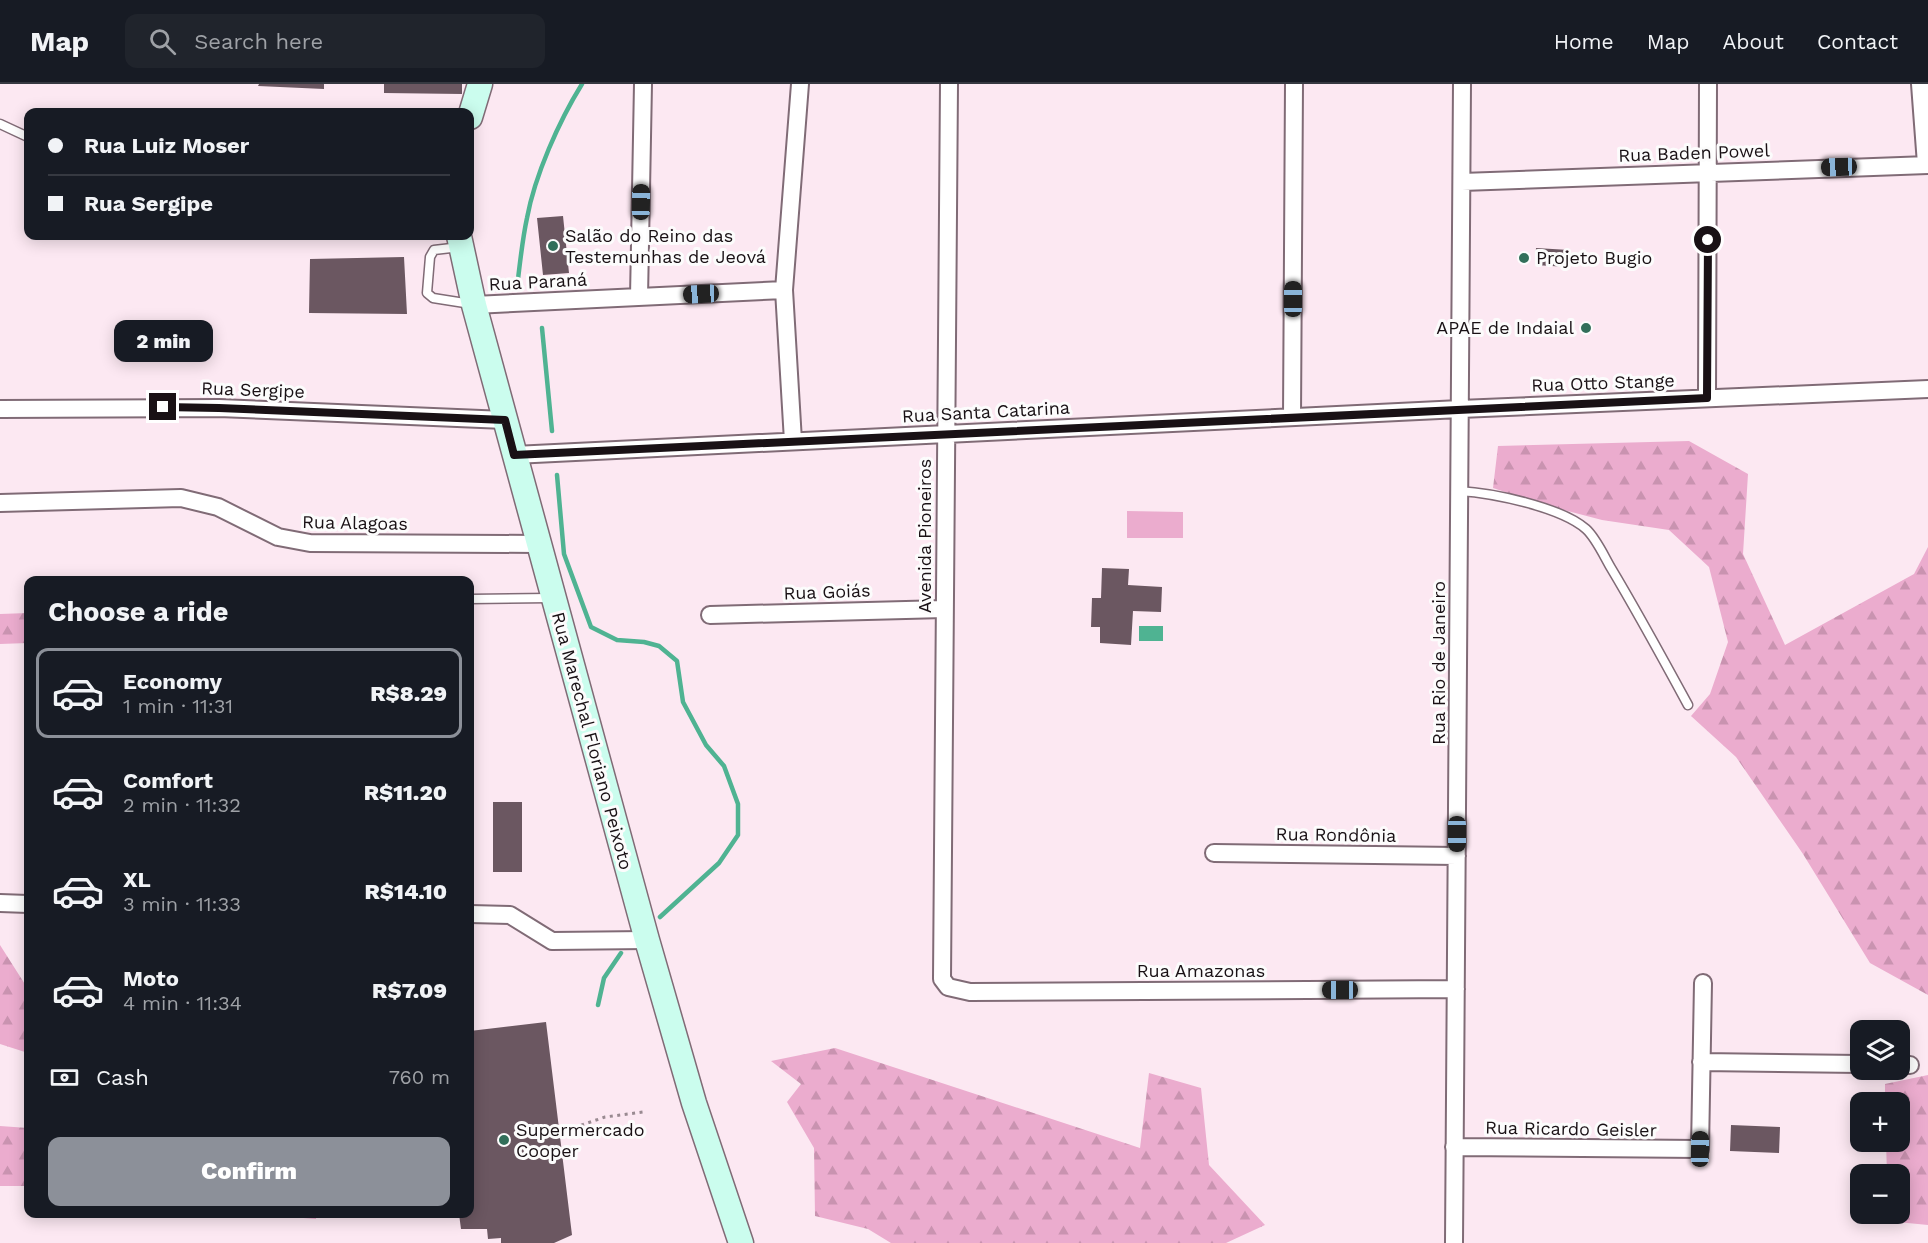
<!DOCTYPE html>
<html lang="en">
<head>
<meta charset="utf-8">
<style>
	body { margin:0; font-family:"Work Sans",sans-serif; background:#20242c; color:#f1f3f6; height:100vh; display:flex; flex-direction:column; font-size:22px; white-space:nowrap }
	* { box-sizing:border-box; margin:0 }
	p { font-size:20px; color:#9ea1a6 }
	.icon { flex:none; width:33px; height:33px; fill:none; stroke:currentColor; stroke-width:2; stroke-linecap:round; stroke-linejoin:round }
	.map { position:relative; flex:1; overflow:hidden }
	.panel { position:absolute; left:24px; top:492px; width:450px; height:642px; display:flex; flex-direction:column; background:#171b24; border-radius:12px; box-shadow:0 3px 15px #0003 }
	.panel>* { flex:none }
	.banner { position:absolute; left:24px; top:24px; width:450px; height:132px; border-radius:12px; box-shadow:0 3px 15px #0003; display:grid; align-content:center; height:132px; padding:0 24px; background:#171b24 }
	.tools { position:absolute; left:1850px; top:936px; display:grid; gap:12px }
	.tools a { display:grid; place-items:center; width:60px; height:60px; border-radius:12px; background:#171b24; box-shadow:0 3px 15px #0003; font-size:30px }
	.end { position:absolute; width:27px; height:27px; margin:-14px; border:8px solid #191115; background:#fff; box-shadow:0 0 0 3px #fff }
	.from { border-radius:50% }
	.bubble { position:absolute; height:42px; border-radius:12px; background:#171b24; box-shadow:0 3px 15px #0003; font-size:20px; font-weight:800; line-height:42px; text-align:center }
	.car { position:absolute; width:18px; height:36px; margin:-18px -9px; border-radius:8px; box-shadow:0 0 4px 2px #0007; background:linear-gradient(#222 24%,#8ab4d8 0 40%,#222 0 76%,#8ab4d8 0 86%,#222 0) }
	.banner b { display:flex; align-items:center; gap:21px; height:57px; font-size:22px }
	.banner b+b { border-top:2px solid #363941 }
	.banner i { width:15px; height:15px; background:#f1f3f6 }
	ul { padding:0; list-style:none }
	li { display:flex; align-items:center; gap:18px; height:90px; margin:0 12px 9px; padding:0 12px; border:3px solid transparent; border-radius:12px }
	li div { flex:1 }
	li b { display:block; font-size:22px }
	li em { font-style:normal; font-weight:800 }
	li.active { border-color:#8c9099 }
	li>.icon { width:54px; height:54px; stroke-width:1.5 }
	h2 { padding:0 24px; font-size:27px; line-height:72px }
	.pay { display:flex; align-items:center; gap:15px; height:66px; padding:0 24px; font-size:22px }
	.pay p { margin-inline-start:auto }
	.button { display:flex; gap:12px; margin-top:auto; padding:12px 24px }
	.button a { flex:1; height:69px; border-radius:12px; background:#8c9099; color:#fff; font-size:24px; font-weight:800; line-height:69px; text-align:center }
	header { display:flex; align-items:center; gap:36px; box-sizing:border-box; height:84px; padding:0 30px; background:#171b24; border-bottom:2px solid #363941 }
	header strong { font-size:28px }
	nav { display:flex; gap:33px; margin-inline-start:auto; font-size:21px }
	.search { width:420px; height:54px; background:#20242c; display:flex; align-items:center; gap:15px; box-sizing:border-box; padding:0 21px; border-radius:12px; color:#9ea1a6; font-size:22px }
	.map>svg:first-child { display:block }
</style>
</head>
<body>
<header>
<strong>Map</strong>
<div class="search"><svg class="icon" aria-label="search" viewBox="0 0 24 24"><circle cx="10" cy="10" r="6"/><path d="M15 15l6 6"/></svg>Search here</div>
<nav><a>Home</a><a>Map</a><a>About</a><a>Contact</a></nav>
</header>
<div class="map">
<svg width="1928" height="1159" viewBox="0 0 1928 1159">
	<defs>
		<pattern id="forest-firs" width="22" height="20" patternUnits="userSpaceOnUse" patternTransform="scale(1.5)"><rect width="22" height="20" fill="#ebacce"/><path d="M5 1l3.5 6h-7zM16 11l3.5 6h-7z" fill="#c993b0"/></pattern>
	</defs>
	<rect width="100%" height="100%" fill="#fce8f2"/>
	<!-- forest -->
	<path fill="url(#forest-firs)" d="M1689,357L1748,390L1743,470L1785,561L1914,490L1928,463V911L1870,879L1803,770L1736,673L1691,632L1710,610L1728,558L1709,483L1669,446L1602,436L1541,420L1493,404L1498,362Z
		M28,529V559L0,560V530Z
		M0,861L28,905V969L0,960Z
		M835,964L1140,1064L1149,989L1201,1004L1209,1081L1265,1141L1226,1159H891L868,1145L815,1132L814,1064L787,1018L801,1000L771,977Z
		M1928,991V1141L1887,1137V1130H1899V1090H1887L1886,1058H1899V1018H1885V1000Z
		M0,1042L28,1044V1102H0Z
		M277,1130H316V1135L278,1132Z"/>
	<!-- pitch -->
	<path fill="#ebacce" d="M1127,427L1183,428V454H1127Z"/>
	<!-- water -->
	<path fill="#4fb392" d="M1139,542H1163V557H1139Z"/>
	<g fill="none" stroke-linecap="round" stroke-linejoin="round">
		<!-- stream -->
		<path stroke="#4fb392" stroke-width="4.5" d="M517,203C520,180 522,157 527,134C535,91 559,37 582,0
			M542,244L552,347
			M557,391L564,470L591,543L617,556L644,558L659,562L677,577L683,618L706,661L724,682L738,720V751L719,779L660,833
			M598,921L604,894L621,869"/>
	</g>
	<!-- building -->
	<path fill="#6b5761" d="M259,0H324V5L258,2Z
		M384,0H462V10L384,9Z
		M563,132L569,189L543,191L537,134Z
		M1536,164L1569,166L1568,183L1535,181Z
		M404,173L407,230L309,229L310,175Z
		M1102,484L1129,485L1128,501L1162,503L1161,528L1133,527L1131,561L1100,559V543H1091L1092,514H1101Z
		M493,718H522V788H493Z
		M546,938L572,1151L554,1159H501V1154L488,1155L487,1145H461L459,1130H470V947Z
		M1731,1041L1780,1043L1779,1069L1730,1067Z"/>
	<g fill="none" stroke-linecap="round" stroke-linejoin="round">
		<!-- lane casing -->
		<g stroke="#806b76" stroke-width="11">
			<path id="lane" d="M0,40L28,53
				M460,163L434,166L430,173L427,209L433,214L471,220
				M1459,407C1493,409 1561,423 1586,445C1596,454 1604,472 1611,484C1638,529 1663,575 1688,621
				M470,515L550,514"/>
		</g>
		<!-- street casing -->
		<g stroke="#806b76" stroke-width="20">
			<path id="street" d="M949,0L942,895L948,903L970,908L1456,905
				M1920,0L1926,80
				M1462,98L1928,81
				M639,213L643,0
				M474,221L784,206
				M1707,314L1708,0
				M0,325L219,324L505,336
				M1292,333L1294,0
				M793,357L784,206L800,0
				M514,371L1460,325L1928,305
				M0,419L181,414L218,423L278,453L310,459L538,460
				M710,531L944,525
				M1214,769L1457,772
				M0,819L28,820
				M470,830L510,831L552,857L647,856
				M1701,978L1860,980
				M1899,981H1910
				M1454,1063L1700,1065L1703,899
				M1454,1159L1462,0"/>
		</g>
		<!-- secondary casing -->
		<g stroke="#806b76" stroke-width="27">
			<path id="secondary" d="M470,33L480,0
				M459,152L474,221L647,856L694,1019L741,1159"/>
		</g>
		<!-- path -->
		<path stroke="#998a91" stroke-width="3" stroke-dasharray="3 4.5" stroke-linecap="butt" d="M567,1046L605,1033L643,1028"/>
		<!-- lane -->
		<use href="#lane" stroke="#fff" stroke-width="8"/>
		<!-- street -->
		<use href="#street" stroke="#fff" stroke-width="16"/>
		<!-- secondary -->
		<use href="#secondary" stroke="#cbfdee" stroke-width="24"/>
	</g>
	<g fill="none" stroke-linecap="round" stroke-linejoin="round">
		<!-- route -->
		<path stroke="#191115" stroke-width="8" d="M163,323L219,324L505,336L514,371L1707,314L1708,156"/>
	</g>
	<!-- markers -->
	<g fill="#326f5a" stroke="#fcfcfc" stroke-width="2">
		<circle cx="553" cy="162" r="6"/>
		<circle cx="1524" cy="174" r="6"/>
		<circle cx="1586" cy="244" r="6"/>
		<circle cx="504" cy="1056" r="6"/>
	</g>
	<g text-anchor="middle" stroke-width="6" stroke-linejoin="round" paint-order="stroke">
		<!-- street labels -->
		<g font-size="18" fill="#191115" stroke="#fcfcfc">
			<text transform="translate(1694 69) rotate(-2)" y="6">Rua Baden Powel</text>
			<text transform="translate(538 198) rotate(-3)" y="6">Rua Paraná</text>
			<text transform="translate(1603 299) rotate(-2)" y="6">Rua Otto Stange</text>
			<text transform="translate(253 306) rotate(2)" y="6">Rua Sergipe</text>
			<text transform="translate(986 328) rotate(-3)" y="6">Rua Santa Catarina</text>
			<text transform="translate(355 439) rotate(1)" y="6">Rua Alagoas</text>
			<text transform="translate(925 452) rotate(-90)" y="6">Avenida Pioneiros</text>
			<text transform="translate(827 508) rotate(-2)" y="6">Rua Goiás</text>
			<text transform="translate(1439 579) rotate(-90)" y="6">Rua Rio de Janeiro</text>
			<text transform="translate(592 657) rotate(75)" y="6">Rua Marechal Floriano Peixoto</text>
			<text transform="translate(1336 751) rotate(1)" y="6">Rua Rondônia</text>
			<text x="1201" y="893">Rua Amazonas</text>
			<text transform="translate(1571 1045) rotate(1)" y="6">Rua Ricardo Geisler</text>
		</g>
		<!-- poi labels -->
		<g font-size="18" fill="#191115" stroke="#fcfcfc" text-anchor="start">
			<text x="565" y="158">Salão do Reino das<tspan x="565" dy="21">Testemunhas de Jeová</tspan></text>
			<text x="1536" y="180">Projeto Bugio</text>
			<text x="1574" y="250" text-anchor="end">APAE de Indaial</text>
			<text x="516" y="1052">Supermercado<tspan x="516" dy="21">Cooper</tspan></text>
		</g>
	</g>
</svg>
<div class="tools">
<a><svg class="icon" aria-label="layers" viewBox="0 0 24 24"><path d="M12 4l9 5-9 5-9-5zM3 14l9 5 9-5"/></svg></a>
<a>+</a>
<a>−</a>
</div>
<i class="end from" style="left:1708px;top:156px"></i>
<i class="end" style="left:163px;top:323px"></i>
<div class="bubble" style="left:114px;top:236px;width:99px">2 min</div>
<i class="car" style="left:1839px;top:83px;rotate:268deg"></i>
<i class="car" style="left:641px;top:118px;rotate:1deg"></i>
<i class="car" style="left:701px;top:210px;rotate:267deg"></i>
<i class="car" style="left:1293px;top:215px;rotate:0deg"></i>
<i class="car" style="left:1457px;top:750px;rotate:180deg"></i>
<i class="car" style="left:1340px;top:906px;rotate:270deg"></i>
<i class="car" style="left:1700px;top:1065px;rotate:1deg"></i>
<div class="banner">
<b><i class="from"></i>Rua Luiz Moser</b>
<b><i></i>Rua Sergipe</b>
</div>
<section class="panel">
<h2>Choose a ride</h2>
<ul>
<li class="active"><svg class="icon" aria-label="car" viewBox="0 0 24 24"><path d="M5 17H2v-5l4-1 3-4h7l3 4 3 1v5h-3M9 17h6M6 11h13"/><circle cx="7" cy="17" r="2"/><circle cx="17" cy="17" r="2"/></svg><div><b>Economy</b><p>1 min · 11:31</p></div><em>R$8.29</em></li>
<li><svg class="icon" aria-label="car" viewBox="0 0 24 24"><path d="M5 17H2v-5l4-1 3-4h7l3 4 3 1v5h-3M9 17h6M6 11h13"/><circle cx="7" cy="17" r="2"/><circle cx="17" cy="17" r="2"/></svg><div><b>Comfort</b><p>2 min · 11:32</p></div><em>R$11.20</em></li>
<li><svg class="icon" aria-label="car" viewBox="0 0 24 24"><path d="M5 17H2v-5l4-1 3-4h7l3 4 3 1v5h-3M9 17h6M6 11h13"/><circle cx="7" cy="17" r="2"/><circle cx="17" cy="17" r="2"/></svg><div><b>XL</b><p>3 min · 11:33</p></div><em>R$14.10</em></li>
<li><svg class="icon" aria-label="car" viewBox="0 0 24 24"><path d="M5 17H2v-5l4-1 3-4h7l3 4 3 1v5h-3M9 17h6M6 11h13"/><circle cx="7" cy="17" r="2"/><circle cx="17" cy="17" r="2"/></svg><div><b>Moto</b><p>4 min · 11:34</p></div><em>R$7.09</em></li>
</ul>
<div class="pay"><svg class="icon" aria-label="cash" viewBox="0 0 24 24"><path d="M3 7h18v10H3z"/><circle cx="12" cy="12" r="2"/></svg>Cash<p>760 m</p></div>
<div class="button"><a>Confirm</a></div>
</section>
</div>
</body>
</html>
